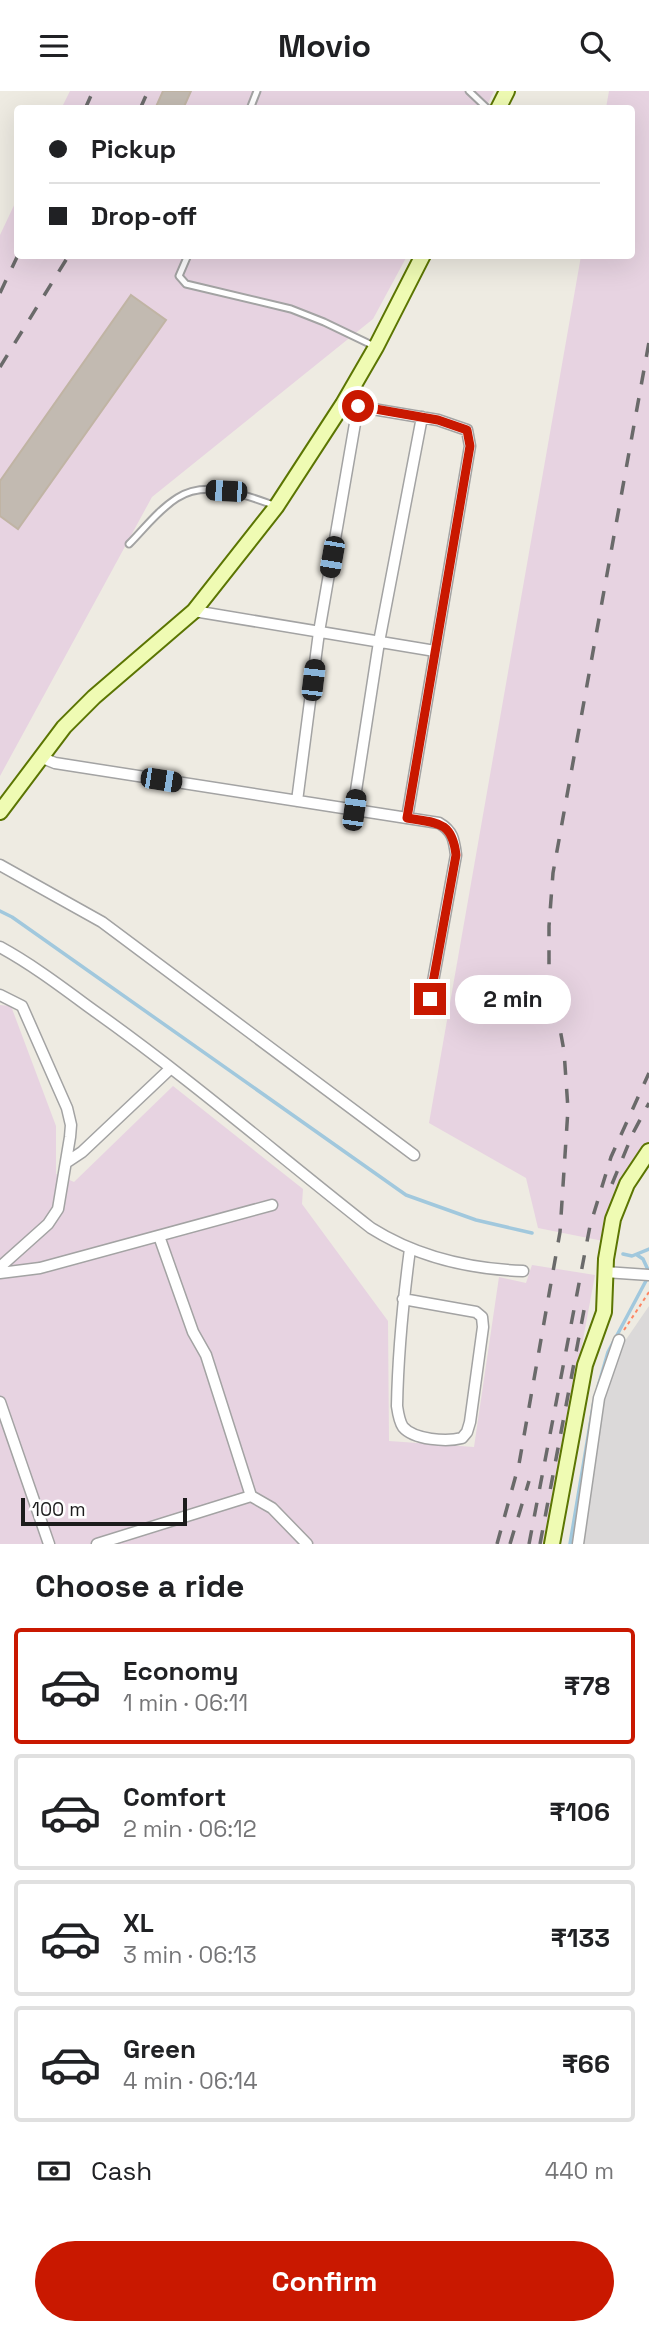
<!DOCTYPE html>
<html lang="en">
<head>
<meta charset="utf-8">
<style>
	body { margin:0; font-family:"Space Grotesk",sans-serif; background:#f2f2f2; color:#202124; height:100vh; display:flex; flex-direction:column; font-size:26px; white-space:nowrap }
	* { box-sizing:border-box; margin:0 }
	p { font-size:23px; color:#757577 }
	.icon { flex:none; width:38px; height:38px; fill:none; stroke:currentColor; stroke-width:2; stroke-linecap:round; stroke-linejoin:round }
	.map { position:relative; height:1453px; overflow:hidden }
	.sheet { display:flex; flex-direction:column; background:#fff; flex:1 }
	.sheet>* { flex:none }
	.banner { position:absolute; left:14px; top:14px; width:621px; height:154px; border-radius:7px; box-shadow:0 7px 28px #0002; display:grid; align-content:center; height:154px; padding:0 35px; background:#fff }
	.scale { position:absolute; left:21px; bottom:18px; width:166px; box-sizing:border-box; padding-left:7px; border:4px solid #1c1c1c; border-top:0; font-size:19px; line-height:24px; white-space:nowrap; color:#1c1c1c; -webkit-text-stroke:5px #fff; paint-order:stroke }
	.end { position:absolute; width:32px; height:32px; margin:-16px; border:9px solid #c91800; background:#fff; box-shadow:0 0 0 4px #fff }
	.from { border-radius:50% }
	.bubble { position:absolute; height:49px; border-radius:24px; background:#fff; box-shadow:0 7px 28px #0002; font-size:23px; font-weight:800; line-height:49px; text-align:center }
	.car { position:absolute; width:21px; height:42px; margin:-21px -10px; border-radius:9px; box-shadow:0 0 5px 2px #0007; background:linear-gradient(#222 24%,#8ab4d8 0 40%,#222 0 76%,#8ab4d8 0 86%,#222 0) }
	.banner b { display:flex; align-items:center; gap:24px; height:66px; font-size:26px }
	.banner b+b { border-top:2px solid #e0e0e0 }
	.banner i { width:18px; height:18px; background:#202124 }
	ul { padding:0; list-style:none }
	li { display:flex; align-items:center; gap:21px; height:116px; margin:0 14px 10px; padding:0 21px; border:4px solid #e0e0e0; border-radius:7px }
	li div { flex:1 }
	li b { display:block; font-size:26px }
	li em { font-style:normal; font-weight:800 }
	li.active { border-color:#c91800 }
	li>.icon { width:63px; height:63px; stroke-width:1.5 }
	h2 { padding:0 35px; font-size:32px; line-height:84px }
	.pay { display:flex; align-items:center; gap:18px; height:77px; padding:0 35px; font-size:26px }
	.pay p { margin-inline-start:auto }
	.action { display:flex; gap:14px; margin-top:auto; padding:14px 35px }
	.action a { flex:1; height:80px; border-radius:42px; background:#c91800; color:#fff; font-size:28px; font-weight:800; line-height:80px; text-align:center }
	header { display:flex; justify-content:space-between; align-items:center; height:91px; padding:0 35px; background:#fff; font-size:32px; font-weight:800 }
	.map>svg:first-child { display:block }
</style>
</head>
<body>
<header><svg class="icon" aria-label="menu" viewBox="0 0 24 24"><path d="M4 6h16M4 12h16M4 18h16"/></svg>Movio<svg class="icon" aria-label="search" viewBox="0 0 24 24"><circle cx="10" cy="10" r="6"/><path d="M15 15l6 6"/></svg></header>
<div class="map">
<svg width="649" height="1453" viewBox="0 0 649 1453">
	<rect width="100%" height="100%" fill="#eeebe2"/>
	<!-- residential -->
	<path fill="#dbd9d9" d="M649,1215V1453H584L602,1312L625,1250Z"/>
	<!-- industrial -->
	<path fill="#e7d3e1" d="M70,0H494L485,18H61Z
		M609,0H649V1052L642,1061L603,1150L538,1137L526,1087L429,1032L581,165L632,164V18L606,17Z
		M17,108L18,164L407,165L373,228L152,406L0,685V144Z
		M0,914L11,915L56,1035V1083L74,1091L173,995L303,1098L302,1113L388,1230L389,1350L474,1356L499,1186L526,1192L532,1174L595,1184L545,1453H0Z"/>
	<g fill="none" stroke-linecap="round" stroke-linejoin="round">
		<!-- stream -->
		<path stroke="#a1c8dd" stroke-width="3.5" d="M0,820L12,826L406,1104L476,1129L532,1142
			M623,1163L632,1165L649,1158
			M637,1164L643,1168L649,1181
			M598,1296L608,1261L648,1186
			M570,1453L594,1310"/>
	</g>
	<!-- building -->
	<path fill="#c2bab1" stroke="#c0b4a4" stroke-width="2" d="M163,0H191L183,18H155Z
		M131,204L166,229L18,438L0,425V390Z"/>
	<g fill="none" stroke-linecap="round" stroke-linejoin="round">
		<!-- lane casing -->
		<g stroke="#a3a3a3" stroke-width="9">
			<path id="lane" d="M469,0L488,18
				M250,18L257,0
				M188,164L179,185L186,193L291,218L324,231L376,256
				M129,453C144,438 158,419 177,407C205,388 246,404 273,414"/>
		</g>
		<!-- street casing -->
		<g stroke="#a3a3a3" stroke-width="13">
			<path id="street" d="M343,313L438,329L467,339L470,355L407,727
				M194,520L435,560
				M40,666L55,672L439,732C453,740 454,749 456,764L430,907
				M297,710L319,541L358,315
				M353,719L379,551L422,326
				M0,774L102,831L414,1064
				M0,856C33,874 63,897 93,919C189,987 278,1064 371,1137C417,1166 469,1178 523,1180
				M0,904L22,915L67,1017L71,1034L70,1046L58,1118L48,1133L0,1176
				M67,1071L82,1061L171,977
				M159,1145L193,1241L206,1264L251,1405
				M605,1181L649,1184
				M0,1182L40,1177L272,1114
				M403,1208L476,1221L482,1226L483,1236L470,1331L467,1341L462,1347C447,1351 414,1349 403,1336C399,1330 398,1322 397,1315C398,1262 403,1211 410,1158
				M0,1311L49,1453
				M97,1453L251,1405L272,1417L307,1453
				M578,1453L599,1307L619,1249"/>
		</g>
		<!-- secondary casing -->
		<g stroke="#5b7502" stroke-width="18">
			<path id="secondary" d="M498,18L507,0
				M0,721L64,636L94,606L194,520L276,416L343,313L376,256L423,164
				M552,1453L585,1274L604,1221L606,1168L613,1128L627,1093L649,1060"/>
		</g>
		<!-- path -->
		<path stroke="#fd8664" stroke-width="2" stroke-dasharray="3.5 3.5" stroke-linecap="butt" d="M624,1239L649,1201"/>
		<!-- lane -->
		<use href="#lane" stroke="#fff" stroke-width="5"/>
		<!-- street -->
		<use href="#street" stroke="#fff" stroke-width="10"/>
		<!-- secondary -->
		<use href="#secondary" stroke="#effbb3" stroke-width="14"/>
		<!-- rail -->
		<path stroke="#6a6a6a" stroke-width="3.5" stroke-dasharray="14 14" stroke-linecap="butt" d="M85,18L93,0
			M140,18L148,0
			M0,202L18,164
			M0,276L69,164
			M612,1093L633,1042L649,1012
			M497,1453L519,1373L560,1141L568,1018L564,960L549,877V835L553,782L649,251
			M510,1453L529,1390
			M529,1453L590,1135L611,1066L649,982
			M540,1453L584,1219"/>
	</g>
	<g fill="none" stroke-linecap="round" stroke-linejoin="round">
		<!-- route -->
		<path stroke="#c91800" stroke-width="9" d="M358,315L438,329L467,339L470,355L407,727C436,732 452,729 456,764L430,908"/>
	</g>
</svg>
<div class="scale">100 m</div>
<i class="end from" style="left:358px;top:315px"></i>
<i class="end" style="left:430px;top:908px"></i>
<div class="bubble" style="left:455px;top:884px;width:116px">2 min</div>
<i class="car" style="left:226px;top:400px;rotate:273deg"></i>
<i class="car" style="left:332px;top:466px;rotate:190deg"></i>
<i class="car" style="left:313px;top:589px;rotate:7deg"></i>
<i class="car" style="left:161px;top:689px;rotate:99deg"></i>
<i class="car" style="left:354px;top:719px;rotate:8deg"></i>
<div class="banner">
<b><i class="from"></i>Pickup</b>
<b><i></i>Drop-off</b>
</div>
</div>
<section class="sheet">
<h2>Choose a ride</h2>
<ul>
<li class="active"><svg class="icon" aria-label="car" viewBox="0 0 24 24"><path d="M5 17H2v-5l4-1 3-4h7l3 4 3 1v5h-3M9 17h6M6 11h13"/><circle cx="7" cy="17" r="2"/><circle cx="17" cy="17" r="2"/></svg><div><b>Economy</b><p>1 min · 06:11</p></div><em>₹78</em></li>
<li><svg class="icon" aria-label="car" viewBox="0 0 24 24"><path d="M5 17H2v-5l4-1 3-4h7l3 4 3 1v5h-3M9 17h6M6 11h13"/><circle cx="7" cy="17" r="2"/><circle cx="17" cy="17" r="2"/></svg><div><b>Comfort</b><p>2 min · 06:12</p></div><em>₹106</em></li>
<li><svg class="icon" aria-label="car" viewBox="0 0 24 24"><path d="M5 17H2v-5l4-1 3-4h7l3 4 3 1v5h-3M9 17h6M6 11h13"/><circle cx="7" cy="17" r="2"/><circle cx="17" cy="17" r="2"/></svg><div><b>XL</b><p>3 min · 06:13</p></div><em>₹133</em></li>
<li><svg class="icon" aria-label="car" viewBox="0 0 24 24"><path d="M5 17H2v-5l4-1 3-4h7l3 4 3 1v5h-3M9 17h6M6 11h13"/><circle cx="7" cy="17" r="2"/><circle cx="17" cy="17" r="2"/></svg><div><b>Green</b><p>4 min · 06:14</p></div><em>₹66</em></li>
</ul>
<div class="pay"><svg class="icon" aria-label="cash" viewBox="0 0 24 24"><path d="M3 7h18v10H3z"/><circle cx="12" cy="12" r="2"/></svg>Cash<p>440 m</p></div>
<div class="action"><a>Confirm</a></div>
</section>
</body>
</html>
